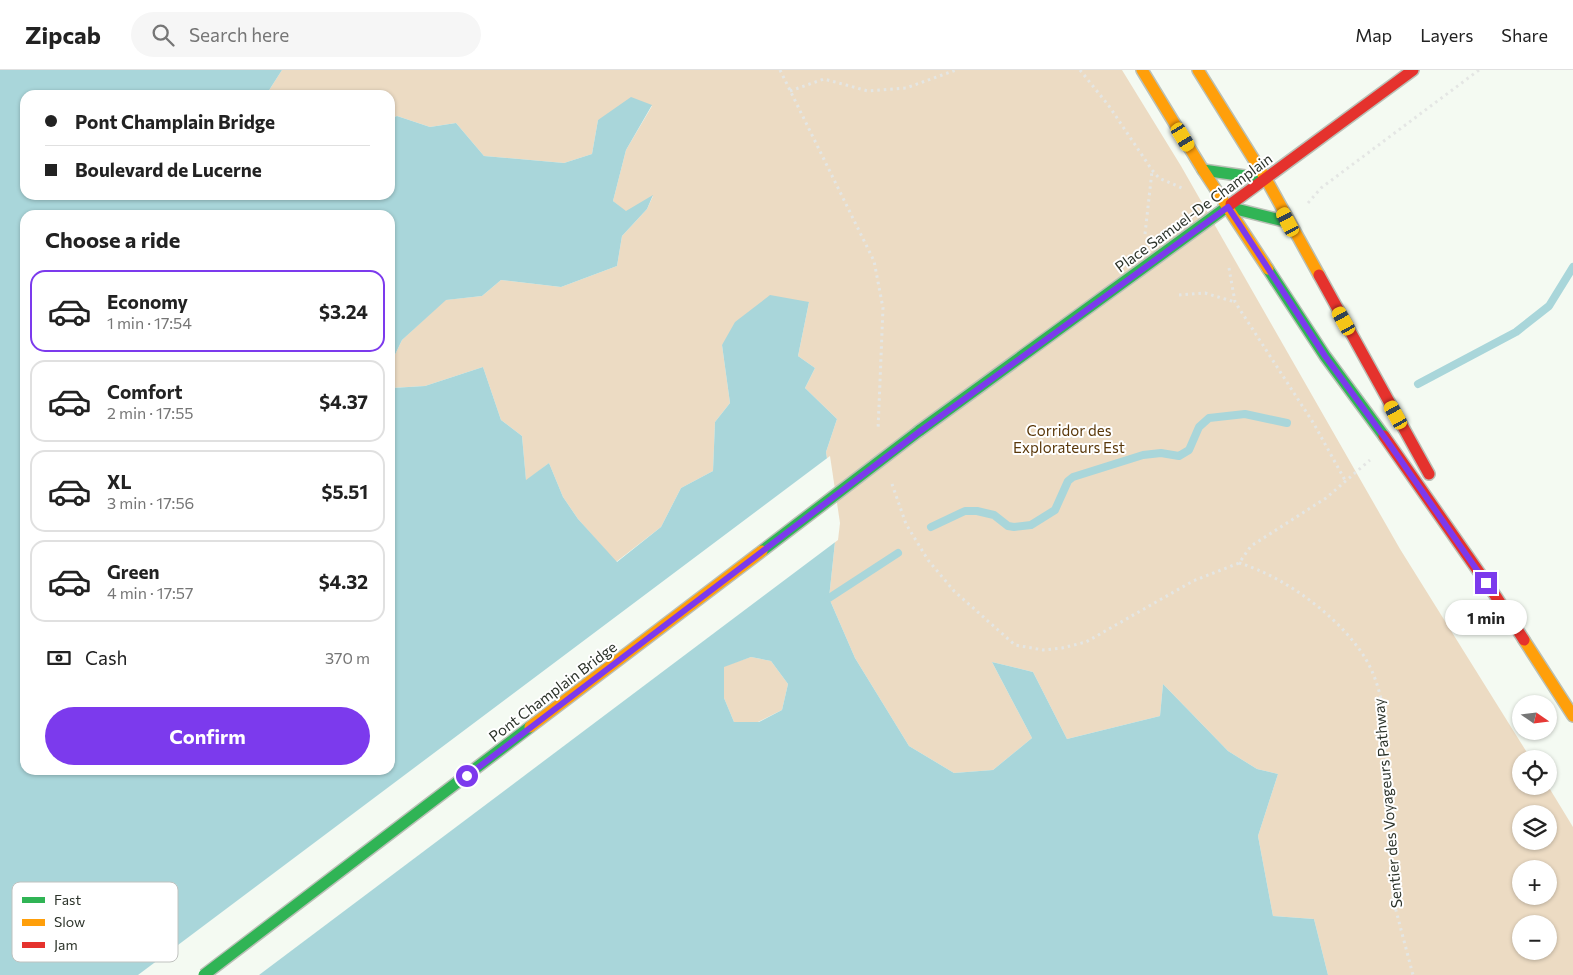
<!DOCTYPE html>
<html lang="en">
<head>
<meta charset="utf-8">
<style>
	body { margin:0; font-family:Commissioner,sans-serif; background:#f6f6f6; color:#222; height:100vh; display:flex; flex-direction:column; font-size:19px; white-space:nowrap }
	* { box-sizing:border-box; margin:0 }
	p { font-size:16px; color:#767676 }
	.icon { flex:none; width:28px; height:28px; fill:none; stroke:currentColor; stroke-width:2; stroke-linecap:round; stroke-linejoin:round }
	.map { position:relative; flex:1; overflow:hidden }
	.sheet { position:absolute; left:20px; top:140px; width:375px; height:565px; display:flex; flex-direction:column; background:#fff; border-radius:15px; box-shadow:0 1px 4px #0004 }
	.sheet>* { flex:none }
	.banner { position:absolute; left:20px; top:20px; width:375px; height:110px; border-radius:15px; box-shadow:0 1px 4px #0004; display:grid; align-content:center; height:110px; padding:0 25px; background:#fff }
	.needle { width:32px; rotate:104deg }
	.controls { position:absolute; left:1512px; top:625px; display:grid; gap:10px }
	.controls a { display:grid; place-items:center; width:45px; height:45px; border-radius:50%; background:#fff; box-shadow:0 1px 4px #0004; font-size:25px }
	.end { position:absolute; width:22px; height:22px; margin:-11px; border:6px solid #7c3aed; background:#fff; box-shadow:0 0 0 2px #fff }
	.from { border-radius:50% }
	.bubble { position:absolute; height:35px; border-radius:18px; background:#fff; box-shadow:0 1px 4px #0004; font-size:16px; font-weight:700; line-height:35px; text-align:center }
	.car { position:absolute; width:15px; height:30px; margin:-15px -8px; border-radius:6px; box-shadow:0 0 4px 1px #0007; background:linear-gradient(#f5c518 24%,#345 0 40%,#f5c518 0 76%,#345 0 86%,#f5c518 0) }
	.banner b { display:flex; align-items:center; gap:18px; height:48px; font-size:19px }
	.banner b+b { border-top:1px solid #e0e0e0 }
	.banner i { width:12px; height:12px; background:#222 }
	ul { padding:0; list-style:none }
	li { display:flex; align-items:center; gap:15px; height:82px; margin:0 10px 8px; padding:0 15px; border:2px solid #e0e0e0; border-radius:15px }
	li div { flex:1 }
	li b { display:block; font-size:19px }
	li em { font-style:normal; font-weight:700 }
	li.selected { border-color:#7c3aed }
	li>.icon { width:45px; height:45px; stroke-width:1.5 }
	h2 { padding:0 25px; font-size:22px; line-height:60px }
	.pay { display:flex; align-items:center; gap:12px; height:55px; padding:0 25px; font-size:19px }
	.pay p { margin-inline-start:auto }
	.primary-button { display:flex; gap:10px; margin-top:auto; padding:10px 25px }
	.primary-button a { flex:1; height:58px; border-radius:30px; background:#7c3aed; color:#fff; font-size:20px; font-weight:700; line-height:58px; text-align:center }
	header { display:flex; align-items:center; gap:30px; box-sizing:border-box; height:70px; padding:0 25px; background:#fff; border-bottom:1px solid #e0e0e0 }
	header strong { font-size:24px }
	nav { display:flex; gap:28px; margin-inline-start:auto; font-size:18px }
	.search { width:350px; height:45px; background:#f6f6f6; display:flex; align-items:center; gap:12px; box-sizing:border-box; padding:0 18px; border-radius:28px; color:#767676; font-size:19px }
	.map>svg:first-child { display:block }
</style>
</head>
<body>
<header>
<strong>Zipcab</strong>
<div class="search"><svg class="icon" aria-label="search" viewBox="0 0 24 24"><circle cx="10" cy="10" r="6"/><path d="M15 15l6 6"/></svg>Search here</div>
<nav><a>Map</a><a>Layers</a><a>Share</a></nav>
</header>
<div class="map">
<svg width="1573" height="905" viewBox="0 0 1573 905">
	<rect width="100%" height="100%" fill="#f4faf2"/>
	<!-- forest -->
	<path fill="#ecdbc3" fill-rule="evenodd" d="M282,0H1122L1181,96L1400,479L1531,689H1521V716H1548L1573,757V905H1328L1314,849L1273,846L1258,766L1278,704L1257,699L1228,681L1163,614L1160,646L1067,669L1033,602L992,592L1032,668L993,700L954,703L909,676L855,588L829,528L837,453L826,382L837,349L805,318L815,298L798,286L809,232L722,275L730,333L715,352L713,401L681,418L661,457L616,492L578,449L563,427L549,393L526,411L522,366L501,350L483,297L425,316L391,318L390,295L402,270L445,230L482,226L501,210L561,217L617,196L622,166L647,139L653,126L626,142L613,131L626,80L652,36L598,50L592,84L564,93L484,86L456,53L430,57L397,46L390,49V25H266ZM1521,744H1549V771H1521ZM1521,799H1549V826H1521ZM1521,854H1549V881H1521Z
		M751,587L771,591L788,614L782,640L758,652H734L724,628V596Z"/>
	<!-- water -->
	<path fill="#a9d6da" fill-rule="evenodd" d="M0,0H282L266,25H25V125H390V49L397,46L430,57L456,53L484,86L564,93L592,84L598,50L631,27L652,35L626,80L613,131L626,141L653,125L647,139L622,166L617,196L561,217L501,210L482,226L446,230L402,270L390,295V145H25V700H390V314L392,318L425,316L483,297L501,350L522,366L526,410L549,393L563,427L578,449L617,492L661,457L681,418L713,401L715,352L730,333L722,275L735,252L770,225L809,232L798,286L815,298L805,318L837,349L826,382L837,453L829,528L855,588L909,676L954,703L993,700L1032,668L992,592L1033,602L1067,669L1160,646L1163,614L1228,681L1257,699L1278,704L1258,766L1273,846L1314,849L1328,905H0ZM751,587L771,591L788,614L782,640L759,652H734L724,628V597Z"/>
	<!-- pier -->
	<path fill="#f4faf2" d="M830,386L840,453L838,470L259,905H138Z"/>
	<g fill="none" stroke-linecap="round" stroke-linejoin="round">
		<!-- stream -->
		<path stroke="#a9d6da" stroke-width="8" d="M1418,314L1516,262L1549,236L1573,197
			M931,457L965,441H977L994,445L1008,456L1014,457L1031,455L1055,440L1068,411L1073,407L1143,385L1161,383L1179,386L1189,380L1199,357L1209,348L1245,344L1287,353
			M829,528L898,483"/>
		<!-- fast casing -->
		<g stroke="#bac0b7" stroke-width="14">
			<path id="fast" d="M1203,100L1266,109
				M1228,137L1288,152
				M1268,199L1325,286L1384,366
				M919,361L1231,134"/>
		</g>
		<!-- slow casing -->
		<g stroke="#bac0b7" stroke-width="14">
			<path id="slow" d="M1142,0L1203,100L1268,199
				M1198,0L1266,109L1319,205
				M1524,570L1573,646"/>
		</g>
		<!-- jam casing -->
		<g stroke="#bac0b7" stroke-width="14">
			<path id="jam" d="M1231,134L1413,0
				M1319,205L1429,404
				M1384,366L1497,528L1524,570"/>
		</g>
		<!-- path -->
		<path stroke="#e4e6e4" stroke-width="3" stroke-dasharray="2.5 4" stroke-linecap="butt" d="M780,0L874,191L883,238L878,360
			M1080,0L1109,36L1152,100L1159,108L1182,118
			M790,21L824,9L868,21L906,18L956,0
			M1308,133L1321,118L1479,0
			M1145,164L1152,101
			M1229,198L1235,232L1314,354L1346,412
			M1179,225L1205,223L1235,232
			M892,414L906,454L928,490L954,521L1015,575L1043,580L1062,578L1086,572L1193,511L1239,493L1251,476L1326,428L1370,390
			M1239,493C1287,507 1350,554 1371,599C1379,616 1382,633 1385,651L1393,829L1413,905"/>
		<!-- fast -->
		<use href="#fast" stroke="#30b455" stroke-width="11"/>
		<!-- slow -->
		<use href="#slow" stroke="#ff9f0a" stroke-width="11"/>
		<!-- jam -->
		<use href="#jam" stroke="#e5322d" stroke-width="11"/>
		<!-- fast-bridge casing -->
		<g stroke="#bac0b7" stroke-width="14" stroke-linecap="butt">
			<path id="fast-bridge" d="M762,481L919,361
				M204,905L530,657"/>
		</g>
		<!-- slow-bridge casing -->
		<g stroke="#bac0b7" stroke-width="14" stroke-linecap="butt">
			<path id="slow-bridge" d="M530,657L762,481"/>
		</g>
		<!-- fast-bridge -->
		<use href="#fast-bridge" stroke="#30b455" stroke-width="11"/>
		<!-- slow-bridge -->
		<use href="#slow-bridge" stroke="#ff9f0a" stroke-width="11"/>
	</g>
	<g fill="none" stroke-linecap="round" stroke-linejoin="round">
		<!-- route -->
		<path stroke="#7c3aed" stroke-width="6" d="M467,706L919,362L1228,137L1325,286L1388,372L1486,513"/>
	</g>
	<g text-anchor="middle" stroke-width="4" stroke-linejoin="round" paint-order="stroke">
		<!-- street labels -->
		<g font-size="15" fill="#2c332a" stroke="#fff">
			<text transform="translate(1194 143) rotate(-36)" y="5">Place Samuel-De Champlain</text>
			<text transform="translate(553 622) rotate(-37)" y="5">Pont Champlain Bridge</text>
			<text transform="translate(1388 733) rotate(-95)" y="5">Sentier des Voyageurs Pathway</text>
		</g>
		<!-- park labels -->
		<g font-size="15" fill="#5a380a" stroke="#fff">
			<text x="1069" y="366">Corridor des<tspan x="1069" dy="17">Explorateurs Est</tspan></text>
		</g>
	</g>
	<!-- legend -->
	<rect x="12" y="812" width="166" height="80" rx="8" fill="#fff" stroke="#c0c2bf" stroke-width="1"/>
	<rect x="22" y="827" width="23" height="6" fill="#30b455"/>
	<rect x="22" y="849" width="23" height="7" fill="#ff9f0a"/>
	<rect x="22" y="872" width="23" height="6" fill="#e5322d"/>
	<g font-size="14" fill="#2c332a">
		<text x="54" y="835">Fast</text>
		<text x="54" y="857">Slow</text>
		<text x="54" y="880">Jam</text>
	</g>
</svg>
<div class="controls">
<a><svg class="needle" viewBox="-14 -14 28 28"><path d="M0-13l5 13h-10z" fill="#e53935"/><path d="M0 13l5-13h-10z" fill="#767676"/></svg></a>
<a><svg class="icon" aria-label="locate" viewBox="0 0 24 24"><circle cx="12" cy="12" r="6"/><path d="M12 2v4M12 18v4M2 12h4M18 12h4"/></svg></a>
<a><svg class="icon" aria-label="layers" viewBox="0 0 24 24"><path d="M12 4l9 5-9 5-9-5zM3 14l9 5 9-5"/></svg></a>
<a>+</a>
<a>−</a>
</div>
<i class="end from" style="left:467px;top:706px"></i>
<i class="end" style="left:1486px;top:513px"></i>
<div class="bubble" style="left:1445px;top:530px;width:82px">1 min</div>
<i class="car" style="left:1183px;top:67px;rotate:149deg"></i>
<i class="car" style="left:1288px;top:152px;rotate:332deg"></i>
<i class="car" style="left:1344px;top:251px;rotate:331deg"></i>
<i class="car" style="left:1396px;top:345px;rotate:331deg"></i>
<div class="banner">
<b><i class="from"></i>Pont Champlain Bridge</b>
<b><i></i>Boulevard de Lucerne</b>
</div>
<section class="sheet">
<h2>Choose a ride</h2>
<ul>
<li class="selected"><svg class="icon" aria-label="car" viewBox="0 0 24 24"><path d="M5 17H2v-5l4-1 3-4h7l3 4 3 1v5h-3M9 17h6M6 11h13"/><circle cx="7" cy="17" r="2"/><circle cx="17" cy="17" r="2"/></svg><div><b>Economy</b><p>1 min · 17:54</p></div><em>$3.24</em></li>
<li><svg class="icon" aria-label="car" viewBox="0 0 24 24"><path d="M5 17H2v-5l4-1 3-4h7l3 4 3 1v5h-3M9 17h6M6 11h13"/><circle cx="7" cy="17" r="2"/><circle cx="17" cy="17" r="2"/></svg><div><b>Comfort</b><p>2 min · 17:55</p></div><em>$4.37</em></li>
<li><svg class="icon" aria-label="car" viewBox="0 0 24 24"><path d="M5 17H2v-5l4-1 3-4h7l3 4 3 1v5h-3M9 17h6M6 11h13"/><circle cx="7" cy="17" r="2"/><circle cx="17" cy="17" r="2"/></svg><div><b>XL</b><p>3 min · 17:56</p></div><em>$5.51</em></li>
<li><svg class="icon" aria-label="car" viewBox="0 0 24 24"><path d="M5 17H2v-5l4-1 3-4h7l3 4 3 1v5h-3M9 17h6M6 11h13"/><circle cx="7" cy="17" r="2"/><circle cx="17" cy="17" r="2"/></svg><div><b>Green</b><p>4 min · 17:57</p></div><em>$4.32</em></li>
</ul>
<div class="pay"><svg class="icon" aria-label="cash" viewBox="0 0 24 24"><path d="M3 7h18v10H3z"/><circle cx="12" cy="12" r="2"/></svg>Cash<p>370 m</p></div>
<div class="primary-button"><a>Confirm</a></div>
</section>
</div>
</body>
</html>
